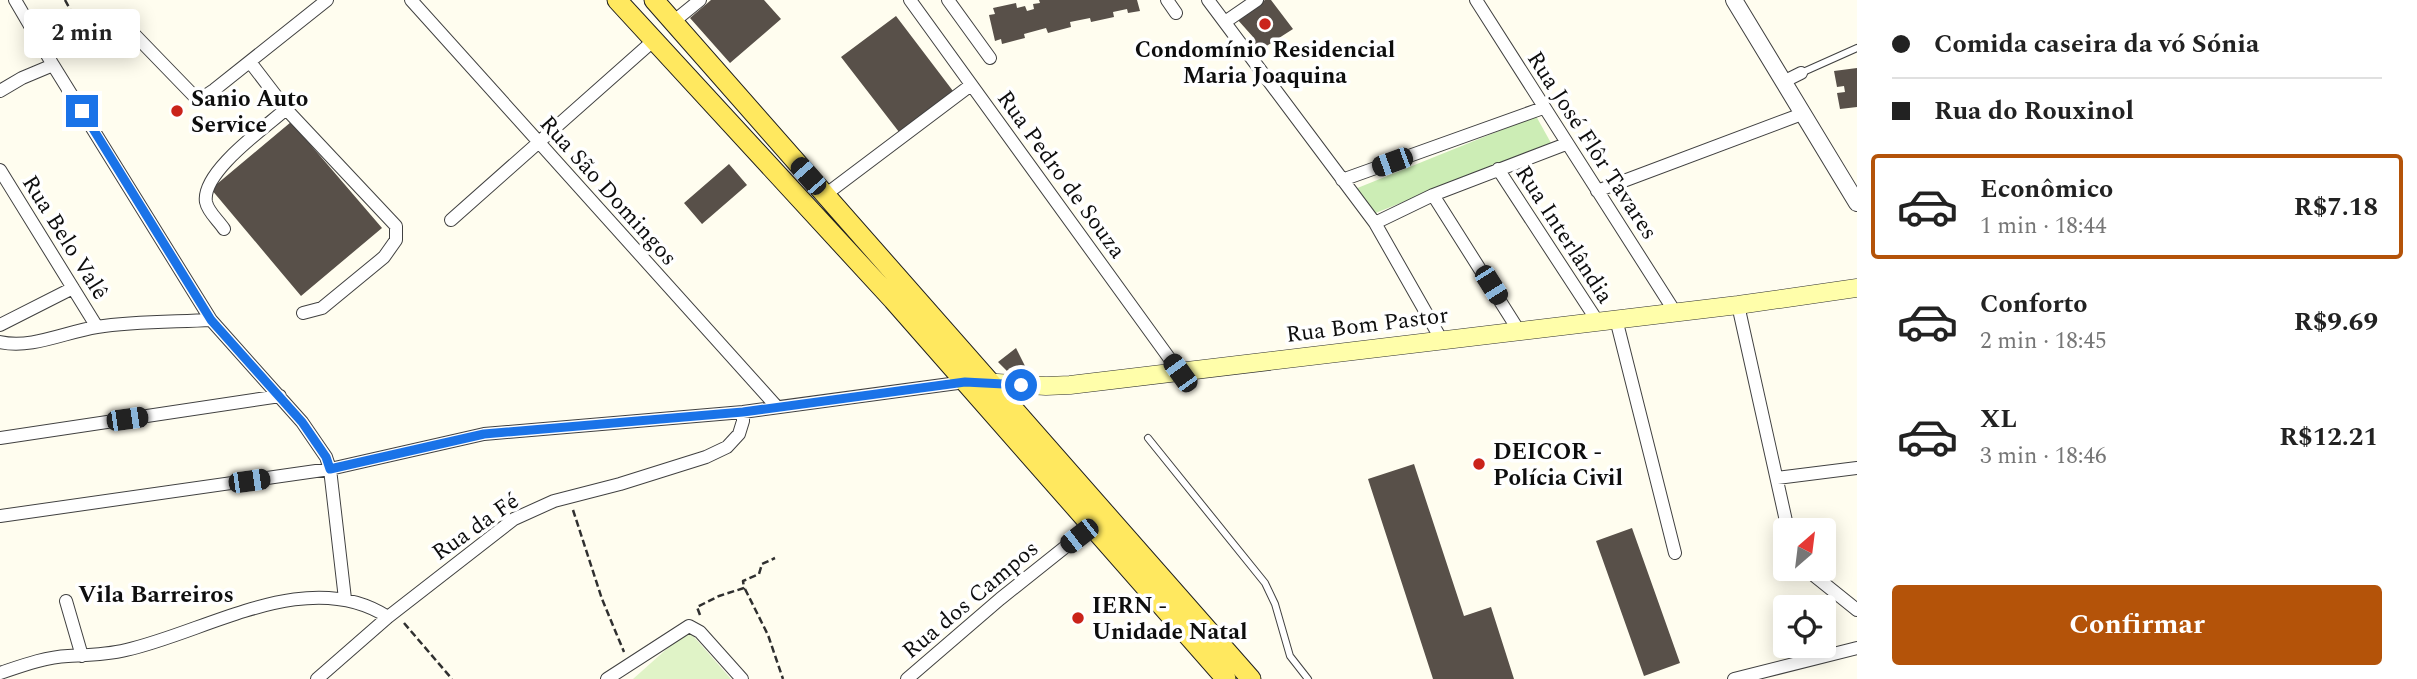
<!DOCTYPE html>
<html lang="pt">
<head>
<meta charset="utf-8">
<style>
	body { margin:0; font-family:Spectral,serif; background:#f6f6f6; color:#222; height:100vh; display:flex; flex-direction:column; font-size:26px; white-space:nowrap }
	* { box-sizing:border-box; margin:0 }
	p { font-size:23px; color:#767676 }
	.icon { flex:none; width:38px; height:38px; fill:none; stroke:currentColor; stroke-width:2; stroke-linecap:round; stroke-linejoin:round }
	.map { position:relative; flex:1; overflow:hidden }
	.sheet { display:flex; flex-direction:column; background:#fff; width:560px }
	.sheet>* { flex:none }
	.banner { display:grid; align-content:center; height:154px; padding:0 35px; background:#fff }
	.needle { width:46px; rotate:28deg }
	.controls { position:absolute; left:1773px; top:518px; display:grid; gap:14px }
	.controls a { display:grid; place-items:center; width:63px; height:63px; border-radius:7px; background:#fff; box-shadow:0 4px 18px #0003; font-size:35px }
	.end { position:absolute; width:32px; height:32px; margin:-16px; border:9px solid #1a73e8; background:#fff; box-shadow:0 0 0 4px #fff }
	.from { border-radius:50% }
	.bubble { position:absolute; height:49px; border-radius:7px; background:#fff; box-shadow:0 4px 18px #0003; font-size:23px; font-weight:700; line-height:49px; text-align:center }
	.car { position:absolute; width:21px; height:42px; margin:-21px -10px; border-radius:9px; box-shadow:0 0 5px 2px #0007; background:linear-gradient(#222 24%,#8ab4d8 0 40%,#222 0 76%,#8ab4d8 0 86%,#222 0) }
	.banner b { display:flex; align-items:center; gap:24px; height:66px; font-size:26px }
	.banner b+b { border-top:2px solid #e0e0e0 }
	.banner i { width:18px; height:18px; background:#222 }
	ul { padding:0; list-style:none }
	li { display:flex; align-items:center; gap:21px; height:105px; margin:0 14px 10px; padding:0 21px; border:4px solid transparent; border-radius:7px }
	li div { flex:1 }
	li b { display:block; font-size:26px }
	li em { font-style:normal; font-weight:700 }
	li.active { border-color:#b45309 }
	li>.icon { width:63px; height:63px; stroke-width:1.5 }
	.button { display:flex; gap:14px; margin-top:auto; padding:14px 35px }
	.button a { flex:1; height:80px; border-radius:7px; background:#b45309; color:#fff; font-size:28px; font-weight:700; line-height:80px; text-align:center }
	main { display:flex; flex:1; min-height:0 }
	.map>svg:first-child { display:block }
</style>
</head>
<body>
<main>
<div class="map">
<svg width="1857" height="679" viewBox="0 0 1857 679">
	<rect width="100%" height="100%" fill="#fffdef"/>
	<!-- green -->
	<path fill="#ccedb5" d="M1536,116L1551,143L1373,214L1355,189Z"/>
	<!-- pitch -->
	<path fill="#e0f3c7" d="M688,630L731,679H633Z"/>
	<!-- building -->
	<path fill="#585049" d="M711,0H764L781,19L730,63L690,18Z
		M1039,0H1137L1140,11L1128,13L1127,9L1113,12L1114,17L1091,22L1090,18L1070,22L1071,27L1048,33L1046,28L1024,34L1025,38L1002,44L1001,39L995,41L989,15L995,14L993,8L1016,3L1017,8L1025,6L1027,11L1034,9L1033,4L1040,3Z
		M1265,0H1271L1293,29L1254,54L1245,49L1254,38L1237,19Z
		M896,16L953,91L899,132L841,57Z
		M1857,68V107L1840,109L1837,93L1845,92L1844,86L1837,87L1834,71Z
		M291,122L382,228L301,296L211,189Z
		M729,164L747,185L702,224L684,203Z
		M1016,348L1029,374L1012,376L998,362Z
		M1414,464L1464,616L1491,607L1514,679H1433L1368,479Z
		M1632,528L1680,663L1644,676L1596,541Z"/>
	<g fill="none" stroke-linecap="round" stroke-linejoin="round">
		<!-- service casing -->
		<g stroke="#414141" stroke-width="8">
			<path id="service" d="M1801,73L1857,48
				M1148,438L1265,583L1275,604L1290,656L1308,679"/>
		</g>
		<!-- minor casing -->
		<g stroke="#414141" stroke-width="14">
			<path id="minor" d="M15,0L53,65L211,320L302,422L326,457L330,469L345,599
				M411,0L777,407
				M910,0L1180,373
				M948,0L990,58
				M1167,0L1176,13
				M1208,0L1375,223L1441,339
				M1476,0L1675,312
				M673,22L700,0
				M1225,22L1257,0
				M132,32L194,96H205L214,90L327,0
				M250,62L286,109L396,226V240L384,257L322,308L303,313
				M1783,82L1801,73
				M0,91L22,78L53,65
				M1498,169L1598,322
				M0,170L97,327
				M1342,180L1543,108
				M1597,191L1802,114
				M825,195L971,85
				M1433,195L1519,331
				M451,220L653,41
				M1375,223L1433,195L1566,144
				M224,229C218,220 208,212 206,202C201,172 266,127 286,109
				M1738,305L1788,530
				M1616,319L1675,553
				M0,325L73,288
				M0,342C32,349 65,332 97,327C134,321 174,322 211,320
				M0,438L280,396
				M1777,478L1857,468
				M0,516L330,469L484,434L743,412L965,382
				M1806,569L1857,610
				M66,601L82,656
				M0,673C21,666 45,657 68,656C87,655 106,655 126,650C207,632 308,565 388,617
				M317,679L388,617L514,519L554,501L620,484L706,457L727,447L739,434L743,421V412
				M607,679L689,626L700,632L742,679
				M907,679L1000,599L1079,536L1089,531L1097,530
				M1734,679L1857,648"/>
		</g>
		<!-- tertiary casing -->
		<g stroke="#414141" stroke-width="18">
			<path id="tertiary" d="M1734,0L1857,203"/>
		</g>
		<!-- secondary casing -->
		<g stroke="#303030" stroke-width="19">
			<path id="secondary" d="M981,382L1046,386L1070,385L1738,305L1857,288"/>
		</g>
		<!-- primary casing -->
		<g stroke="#1f1f1f" stroke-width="21">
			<path id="primary" d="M617,0L893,300L1226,679
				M654,0L1251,679"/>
		</g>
		<!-- path -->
		<path stroke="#303030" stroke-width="2.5" stroke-dasharray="7 3.5" stroke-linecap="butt" d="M65,0L72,13
			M573,510L602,599L624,652
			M745,589L768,635L783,679
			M700,615L697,607L719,596L744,588L743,581L759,574L762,564L775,558
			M404,623L452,679"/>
		<!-- service -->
		<use href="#service" stroke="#fff" stroke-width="6"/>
		<!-- minor -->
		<use href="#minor" stroke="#fff" stroke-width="12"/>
		<!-- tertiary -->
		<use href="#tertiary" stroke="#fff" stroke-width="16"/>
		<!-- secondary -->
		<use href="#secondary" stroke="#fffeaa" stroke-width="18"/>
		<!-- primary -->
		<use href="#primary" stroke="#ffe85f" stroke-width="19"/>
	</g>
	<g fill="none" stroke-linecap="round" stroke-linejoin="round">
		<!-- route -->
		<path stroke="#1a73e8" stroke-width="9" d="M82,111L211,320L302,422L326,457L330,469L484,434L743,412L965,382L1021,385"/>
	</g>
	<!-- markers -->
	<g fill="#ca231a" stroke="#fff" stroke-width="2.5">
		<circle cx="1265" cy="24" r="7"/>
		<circle cx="177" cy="111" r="7"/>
		<circle cx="1479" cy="464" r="7"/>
		<circle cx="1078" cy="618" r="7"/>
	</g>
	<g text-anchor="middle" stroke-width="7" stroke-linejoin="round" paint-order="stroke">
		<!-- poi labels -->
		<g font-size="23" font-weight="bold" fill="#0e0e0e" stroke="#fff" text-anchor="start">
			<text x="1265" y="57" text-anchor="middle">Condomínio Residencial<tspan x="1265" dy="26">Maria Joaquina</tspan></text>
			<text x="191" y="106">Sanio Auto<tspan x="191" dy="26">Service</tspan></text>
			<text x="1493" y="459">DEICOR -<tspan x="1493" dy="26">Polícia Civil</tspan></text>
			<text x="1092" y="613">IERN -<tspan x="1092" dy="26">Unidade Natal</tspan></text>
		</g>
		<!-- street labels -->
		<g font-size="23" fill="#0e0e0e" stroke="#fff">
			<text transform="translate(1593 145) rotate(57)" y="8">Rua José Flôr Tavares</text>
			<text transform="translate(1062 174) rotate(54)" y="8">Rua Pedro de Souza</text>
			<text transform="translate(609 190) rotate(48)" y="8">Rua São Domingos</text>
			<text transform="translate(1565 234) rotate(57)" y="8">Rua Interlândia</text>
			<text transform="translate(66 237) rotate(58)" y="8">Rua Belo Valê</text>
			<text transform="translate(1367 324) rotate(-7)" y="8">Rua Bom Pastor</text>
			<text transform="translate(475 526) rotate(-35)" y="8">Rua da Fé</text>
			<text transform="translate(970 599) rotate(-40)" y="8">Rua dos Campos</text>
		</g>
		<!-- neighbourhood labels -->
		<g font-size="24" font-weight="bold" fill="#0e0e0e" stroke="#fff">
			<text x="156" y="602">Vila Barreiros</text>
		</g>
	</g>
</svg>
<div class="controls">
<a><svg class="needle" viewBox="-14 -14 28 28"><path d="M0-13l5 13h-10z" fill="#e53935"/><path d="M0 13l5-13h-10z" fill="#767676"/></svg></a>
<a><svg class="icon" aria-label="locate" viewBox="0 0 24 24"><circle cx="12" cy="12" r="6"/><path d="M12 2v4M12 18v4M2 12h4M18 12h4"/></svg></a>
</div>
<i class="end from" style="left:1021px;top:385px"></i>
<i class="end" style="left:82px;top:111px"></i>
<div class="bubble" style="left:24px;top:9px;width:116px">2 min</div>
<i class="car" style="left:1392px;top:162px;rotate:250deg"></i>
<i class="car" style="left:808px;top:176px;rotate:319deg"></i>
<i class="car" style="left:1491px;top:285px;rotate:148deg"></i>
<i class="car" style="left:1180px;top:373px;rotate:324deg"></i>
<i class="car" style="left:127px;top:419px;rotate:82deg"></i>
<i class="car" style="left:249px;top:481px;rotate:82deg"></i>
<i class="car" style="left:1079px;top:536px;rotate:232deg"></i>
</div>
<section class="sheet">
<div class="banner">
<b><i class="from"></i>Comida caseira da vó Sónia</b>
<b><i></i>Rua do Rouxinol</b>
</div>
<ul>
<li class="active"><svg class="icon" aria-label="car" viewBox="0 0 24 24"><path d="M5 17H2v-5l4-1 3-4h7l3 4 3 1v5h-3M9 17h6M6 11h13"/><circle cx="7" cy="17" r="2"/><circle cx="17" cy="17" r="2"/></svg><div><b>Econômico</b><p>1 min · 18:44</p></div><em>R$7.18</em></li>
<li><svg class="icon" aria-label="car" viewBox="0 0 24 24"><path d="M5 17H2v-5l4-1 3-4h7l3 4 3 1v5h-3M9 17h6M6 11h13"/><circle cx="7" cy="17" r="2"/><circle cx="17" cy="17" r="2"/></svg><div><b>Conforto</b><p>2 min · 18:45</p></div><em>R$9.69</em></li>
<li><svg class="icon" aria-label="car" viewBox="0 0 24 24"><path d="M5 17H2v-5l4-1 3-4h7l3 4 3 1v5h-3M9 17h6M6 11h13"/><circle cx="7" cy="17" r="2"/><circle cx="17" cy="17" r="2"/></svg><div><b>XL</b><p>3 min · 18:46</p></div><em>R$12.21</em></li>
</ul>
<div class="button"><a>Confirmar</a></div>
</section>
</main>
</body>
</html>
